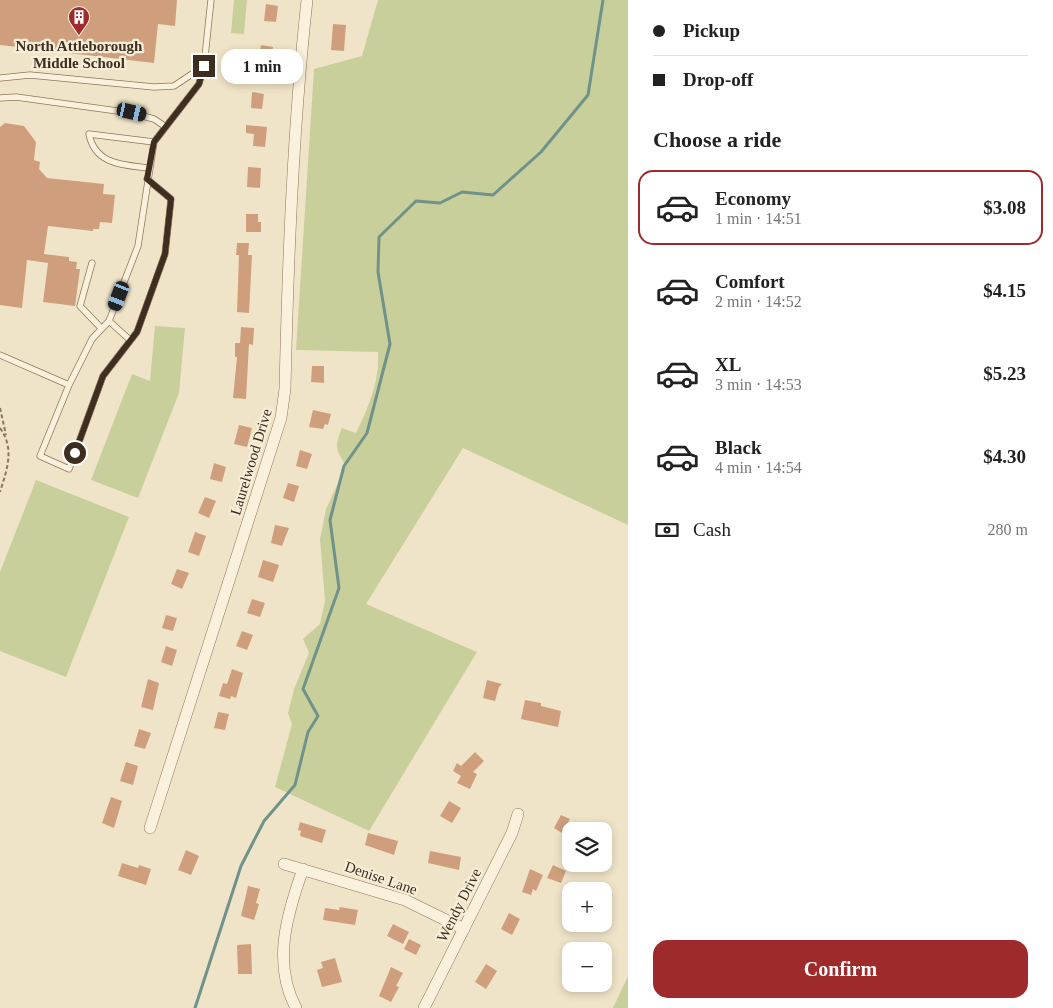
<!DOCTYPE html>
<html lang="en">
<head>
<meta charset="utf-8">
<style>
	body { margin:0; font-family:Georgia,serif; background:#f6f6f6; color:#222; height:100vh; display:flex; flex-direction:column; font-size:19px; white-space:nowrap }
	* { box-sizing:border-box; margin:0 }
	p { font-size:16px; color:#767676 }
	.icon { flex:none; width:28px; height:28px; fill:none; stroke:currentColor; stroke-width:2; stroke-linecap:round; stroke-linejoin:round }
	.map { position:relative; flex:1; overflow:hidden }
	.drawer { display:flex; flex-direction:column; background:#fff; width:425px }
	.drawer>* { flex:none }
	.guide { display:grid; align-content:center; height:110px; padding:0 25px; background:#fff }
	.controls { position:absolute; left:562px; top:822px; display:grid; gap:10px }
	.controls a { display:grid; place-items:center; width:50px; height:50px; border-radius:10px; background:#fff; box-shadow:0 2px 8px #0003; font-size:25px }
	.end { position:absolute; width:22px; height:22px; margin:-11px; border:6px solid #3d2e20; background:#fff; box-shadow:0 0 0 2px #fff }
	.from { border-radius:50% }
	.bubble { position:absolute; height:35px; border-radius:15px; background:#fff; box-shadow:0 2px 8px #0003; font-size:16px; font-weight:800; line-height:35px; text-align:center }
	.car { position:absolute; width:15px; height:30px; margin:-15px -8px; border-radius:6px; box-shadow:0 0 4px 1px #0007; background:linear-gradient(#222 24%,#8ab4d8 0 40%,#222 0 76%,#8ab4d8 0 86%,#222 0) }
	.guide b { display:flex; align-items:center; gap:18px; height:48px; font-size:19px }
	.guide b+b { border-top:1px solid #e0e0e0 }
	.guide i { width:12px; height:12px; background:#222 }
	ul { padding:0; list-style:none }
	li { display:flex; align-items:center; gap:15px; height:75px; margin:0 10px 8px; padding:0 15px; border:2px solid transparent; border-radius:15px }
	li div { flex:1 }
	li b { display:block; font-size:19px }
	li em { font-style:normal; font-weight:800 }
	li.on { border-color:#9e2a2b }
	li>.icon { width:45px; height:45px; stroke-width:1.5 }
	h2 { padding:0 25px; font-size:22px; line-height:60px }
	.pay { display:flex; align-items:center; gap:12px; height:55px; padding:0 25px; font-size:19px }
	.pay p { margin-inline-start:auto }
	.action { display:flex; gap:10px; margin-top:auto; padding:10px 25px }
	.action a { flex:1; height:58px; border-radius:15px; background:#9e2a2b; color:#fff; font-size:20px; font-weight:800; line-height:58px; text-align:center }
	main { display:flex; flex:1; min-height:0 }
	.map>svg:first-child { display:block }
</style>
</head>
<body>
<main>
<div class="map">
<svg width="628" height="1008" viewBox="0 0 628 1008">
	<rect width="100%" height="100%" fill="#f0e4c8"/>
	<!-- green -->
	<path fill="#c9cf9b" d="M234,0H247L244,34L231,33Z
		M378,0H628V525L463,448L366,604L477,652L369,831L275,787L292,724L288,713L294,689L309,653L303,639L320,624L325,601L320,539L326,509L346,466C336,450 334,446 342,428L356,433C368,408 380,381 378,352L296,350L314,69L362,56Z
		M155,326L185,328L179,393L138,498L91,480L132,374L150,381Z
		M36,480L129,517L66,677L0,651V572Z
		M628,976V1008H613Z"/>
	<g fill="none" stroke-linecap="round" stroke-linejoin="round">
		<!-- stream -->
		<path stroke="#6f938a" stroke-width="3" d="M195,1008L241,866L264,821L295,785L308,732L318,716L303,689L339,588L330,520L344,466L367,433L390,344L378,272L379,237L416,201L440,203L462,192L493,195L541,152L588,95L603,0"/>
	</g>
	<!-- building -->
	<path fill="#cf9f7d" d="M0,0H177L175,26L158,24L154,63L0,45Z
		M266,4L278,6L276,22L264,21Z
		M333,24L346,25L344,51L331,50Z
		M261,45L273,47L270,68L258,66Z
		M252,92L264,94L262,109L251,108Z
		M5,123L24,126L36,142L34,160L40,162L39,169L47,178L104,184L103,194L115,195L112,223L100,222L99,229H93V231L48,226L44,254L69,257V261L77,262L76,269H80L75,306L43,302L48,263L27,260L22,308L0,305V127Z
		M246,125L267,127L265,147L253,146L254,134L246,133Z
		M248,167L261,168L260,188L247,187Z
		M246,214H258V222H261V232H246Z
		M237,243H249L248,255H252L249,313L237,312L239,255H236Z
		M241,327L254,328L253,345L249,344L246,399L233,398L237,357H235V343H240Z
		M312,366H324V383L311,382Z
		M313,410L331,414L328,425L325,424L323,429L309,427Z
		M239,425L252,428L247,447L234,444Z
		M300,450L312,454L307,469L296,466Z
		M214,463L226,467L222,482L210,479Z
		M288,483L299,486L294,502L283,498Z
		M205,497L216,501L209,518L198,513Z
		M275,525L289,528L282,546L271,543Z
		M195,532L206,536L199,556L188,552Z
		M263,560L279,565L273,582L258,577Z
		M177,569L189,573L182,589L171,584Z
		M252,599L265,603L260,617L247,613Z
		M166,615L177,618L173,631L162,628Z
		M242,631L253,635L247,650L236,646Z
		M166,646L177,650L172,666L161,662Z
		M232,669L243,673L236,698L231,696L230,699L219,696L223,683L227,684Z
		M148,679L159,683L153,710L141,707Z
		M487,680L502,684L499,687L495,701L483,698Z
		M525,700L541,703V706L561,711L558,727L521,719Z
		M218,712L229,714L225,730L214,728Z
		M139,729L151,733L145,749L134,746Z
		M475,752L484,761L473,772L477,774L470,789L457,783L461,776L453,771L457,763L461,766Z
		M126,762L138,766L133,785L120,781Z
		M111,797L122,801L114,828L102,823Z
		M449,801L461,808L452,823L440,816Z
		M561,815L570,819L562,833L554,828Z
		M300,822L326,830L322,843L300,836L301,831L298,830Z
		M368,833L398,841L394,855L365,845Z
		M186,850L199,856L191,875L178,870Z
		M430,851L461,857L459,870L428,863Z
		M122,863L138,868L139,865L151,869L146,885L118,876Z
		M553,865L566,871L561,883L547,878Z
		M530,869L543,875L536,891L533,889L531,895L522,892Z
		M248,886L260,889L256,903L259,904L254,920L241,916Z
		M340,907L358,910L355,925L323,920L325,908L339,910Z
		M509,913L520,919L512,935L501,929Z
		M393,924L409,932L403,944L387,936Z
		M409,939L421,945L416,955L404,949Z
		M251,944L252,974H238L237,945Z
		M335,958L342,982L322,987L317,970L323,968L321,962Z
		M486,964L497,971L486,989L475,982Z
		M391,967L403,973L396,986L399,987L391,1002L379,996Z"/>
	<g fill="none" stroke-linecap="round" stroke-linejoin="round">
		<!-- service casing -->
		<g stroke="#8d765c" stroke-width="7">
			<path id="service" d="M0,78L30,75L154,87L174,86L204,66
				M0,98L16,97L132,113L154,119L166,127
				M149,168C124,165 95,165 89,134L154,142
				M147,179L171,199L165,254L137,332L103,376L69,469L40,456L69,385L92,339L109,321L138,246L154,142L199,84L204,66L211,0
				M92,263L80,306L101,328
				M109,321L130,340
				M0,355L69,385"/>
		</g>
		<!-- minor casing -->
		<g stroke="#8d765c" stroke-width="12">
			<path id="minor" d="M150,828L281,418L285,389C288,259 293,129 307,0
				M284,864L405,900L464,929
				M296,1008C272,963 287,914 303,869
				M424,1008L512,833L518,814"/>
		</g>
		<!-- path -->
		<path stroke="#8d765c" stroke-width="2" stroke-dasharray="4 2.5" stroke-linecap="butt" d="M0,408L6,435
			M0,428C15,449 7,469 0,492"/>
		<!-- service -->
		<use href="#service" stroke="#faf1dc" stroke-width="5.5"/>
		<!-- minor -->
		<use href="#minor" stroke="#faf1dc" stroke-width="11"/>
	</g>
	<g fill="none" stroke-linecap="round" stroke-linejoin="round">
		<!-- route -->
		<path stroke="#3d2e20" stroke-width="6" d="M75,453L103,376L137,332L165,254L171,199L147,179L154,142L199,84L204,66"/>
	</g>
	<!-- icons -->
	<defs>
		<g id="building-pin" transform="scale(1.125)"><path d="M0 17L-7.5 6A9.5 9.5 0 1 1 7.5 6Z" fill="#9e2a2b" stroke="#f7eed8"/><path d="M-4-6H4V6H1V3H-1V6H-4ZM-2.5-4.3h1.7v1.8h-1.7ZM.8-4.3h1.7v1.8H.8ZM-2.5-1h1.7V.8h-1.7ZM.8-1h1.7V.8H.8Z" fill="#fff"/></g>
	</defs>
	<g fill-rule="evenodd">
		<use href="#building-pin" x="79" y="17"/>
	</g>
	<g text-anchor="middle" stroke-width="4.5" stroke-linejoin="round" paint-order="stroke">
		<!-- poi labels -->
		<g font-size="15" font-weight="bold" fill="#3d2e20" stroke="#f7eed8">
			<text x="79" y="51">North Attleborough<tspan x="79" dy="17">Middle School</tspan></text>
		</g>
		<!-- street labels -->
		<g font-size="15" fill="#3d2e20" stroke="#f7eed8">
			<text transform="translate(251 462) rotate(-73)" y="5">Laurelwood Drive</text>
			<text transform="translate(381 878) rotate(19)" y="5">Denise Lane</text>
			<text transform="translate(459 905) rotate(-63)" y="5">Wendy Drive</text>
		</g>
	</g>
</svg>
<div class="controls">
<a><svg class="icon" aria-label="layers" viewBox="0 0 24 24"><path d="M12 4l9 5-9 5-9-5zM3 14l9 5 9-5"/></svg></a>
<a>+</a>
<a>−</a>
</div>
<i class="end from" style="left:75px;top:453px"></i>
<i class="end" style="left:204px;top:66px"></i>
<div class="bubble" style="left:221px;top:49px;width:82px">1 min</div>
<i class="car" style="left:132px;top:112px;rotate:103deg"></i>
<i class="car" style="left:119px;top:296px;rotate:201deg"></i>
</div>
<section class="drawer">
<div class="guide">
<b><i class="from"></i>Pickup</b>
<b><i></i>Drop-off</b>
</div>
<h2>Choose a ride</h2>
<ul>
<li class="on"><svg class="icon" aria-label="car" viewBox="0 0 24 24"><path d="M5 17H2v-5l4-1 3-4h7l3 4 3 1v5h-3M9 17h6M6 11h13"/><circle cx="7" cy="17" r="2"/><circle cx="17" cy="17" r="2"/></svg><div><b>Economy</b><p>1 min · 14:51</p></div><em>$3.08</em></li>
<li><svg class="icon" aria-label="car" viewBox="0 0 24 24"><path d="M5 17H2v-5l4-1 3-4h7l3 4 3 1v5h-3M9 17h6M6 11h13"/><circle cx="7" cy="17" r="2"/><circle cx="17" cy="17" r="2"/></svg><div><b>Comfort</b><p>2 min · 14:52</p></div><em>$4.15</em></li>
<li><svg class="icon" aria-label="car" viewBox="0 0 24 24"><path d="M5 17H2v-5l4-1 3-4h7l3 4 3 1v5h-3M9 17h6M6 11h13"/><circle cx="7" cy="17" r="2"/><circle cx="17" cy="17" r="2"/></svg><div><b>XL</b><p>3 min · 14:53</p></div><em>$5.23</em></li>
<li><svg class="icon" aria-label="car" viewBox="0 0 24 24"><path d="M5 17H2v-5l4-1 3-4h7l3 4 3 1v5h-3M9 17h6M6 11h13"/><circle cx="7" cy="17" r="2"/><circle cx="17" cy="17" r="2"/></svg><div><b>Black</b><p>4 min · 14:54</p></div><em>$4.30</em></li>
</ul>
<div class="pay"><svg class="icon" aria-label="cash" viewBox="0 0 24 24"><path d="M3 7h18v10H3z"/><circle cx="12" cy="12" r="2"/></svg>Cash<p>280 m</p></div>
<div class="action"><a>Confirm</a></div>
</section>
</main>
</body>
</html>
